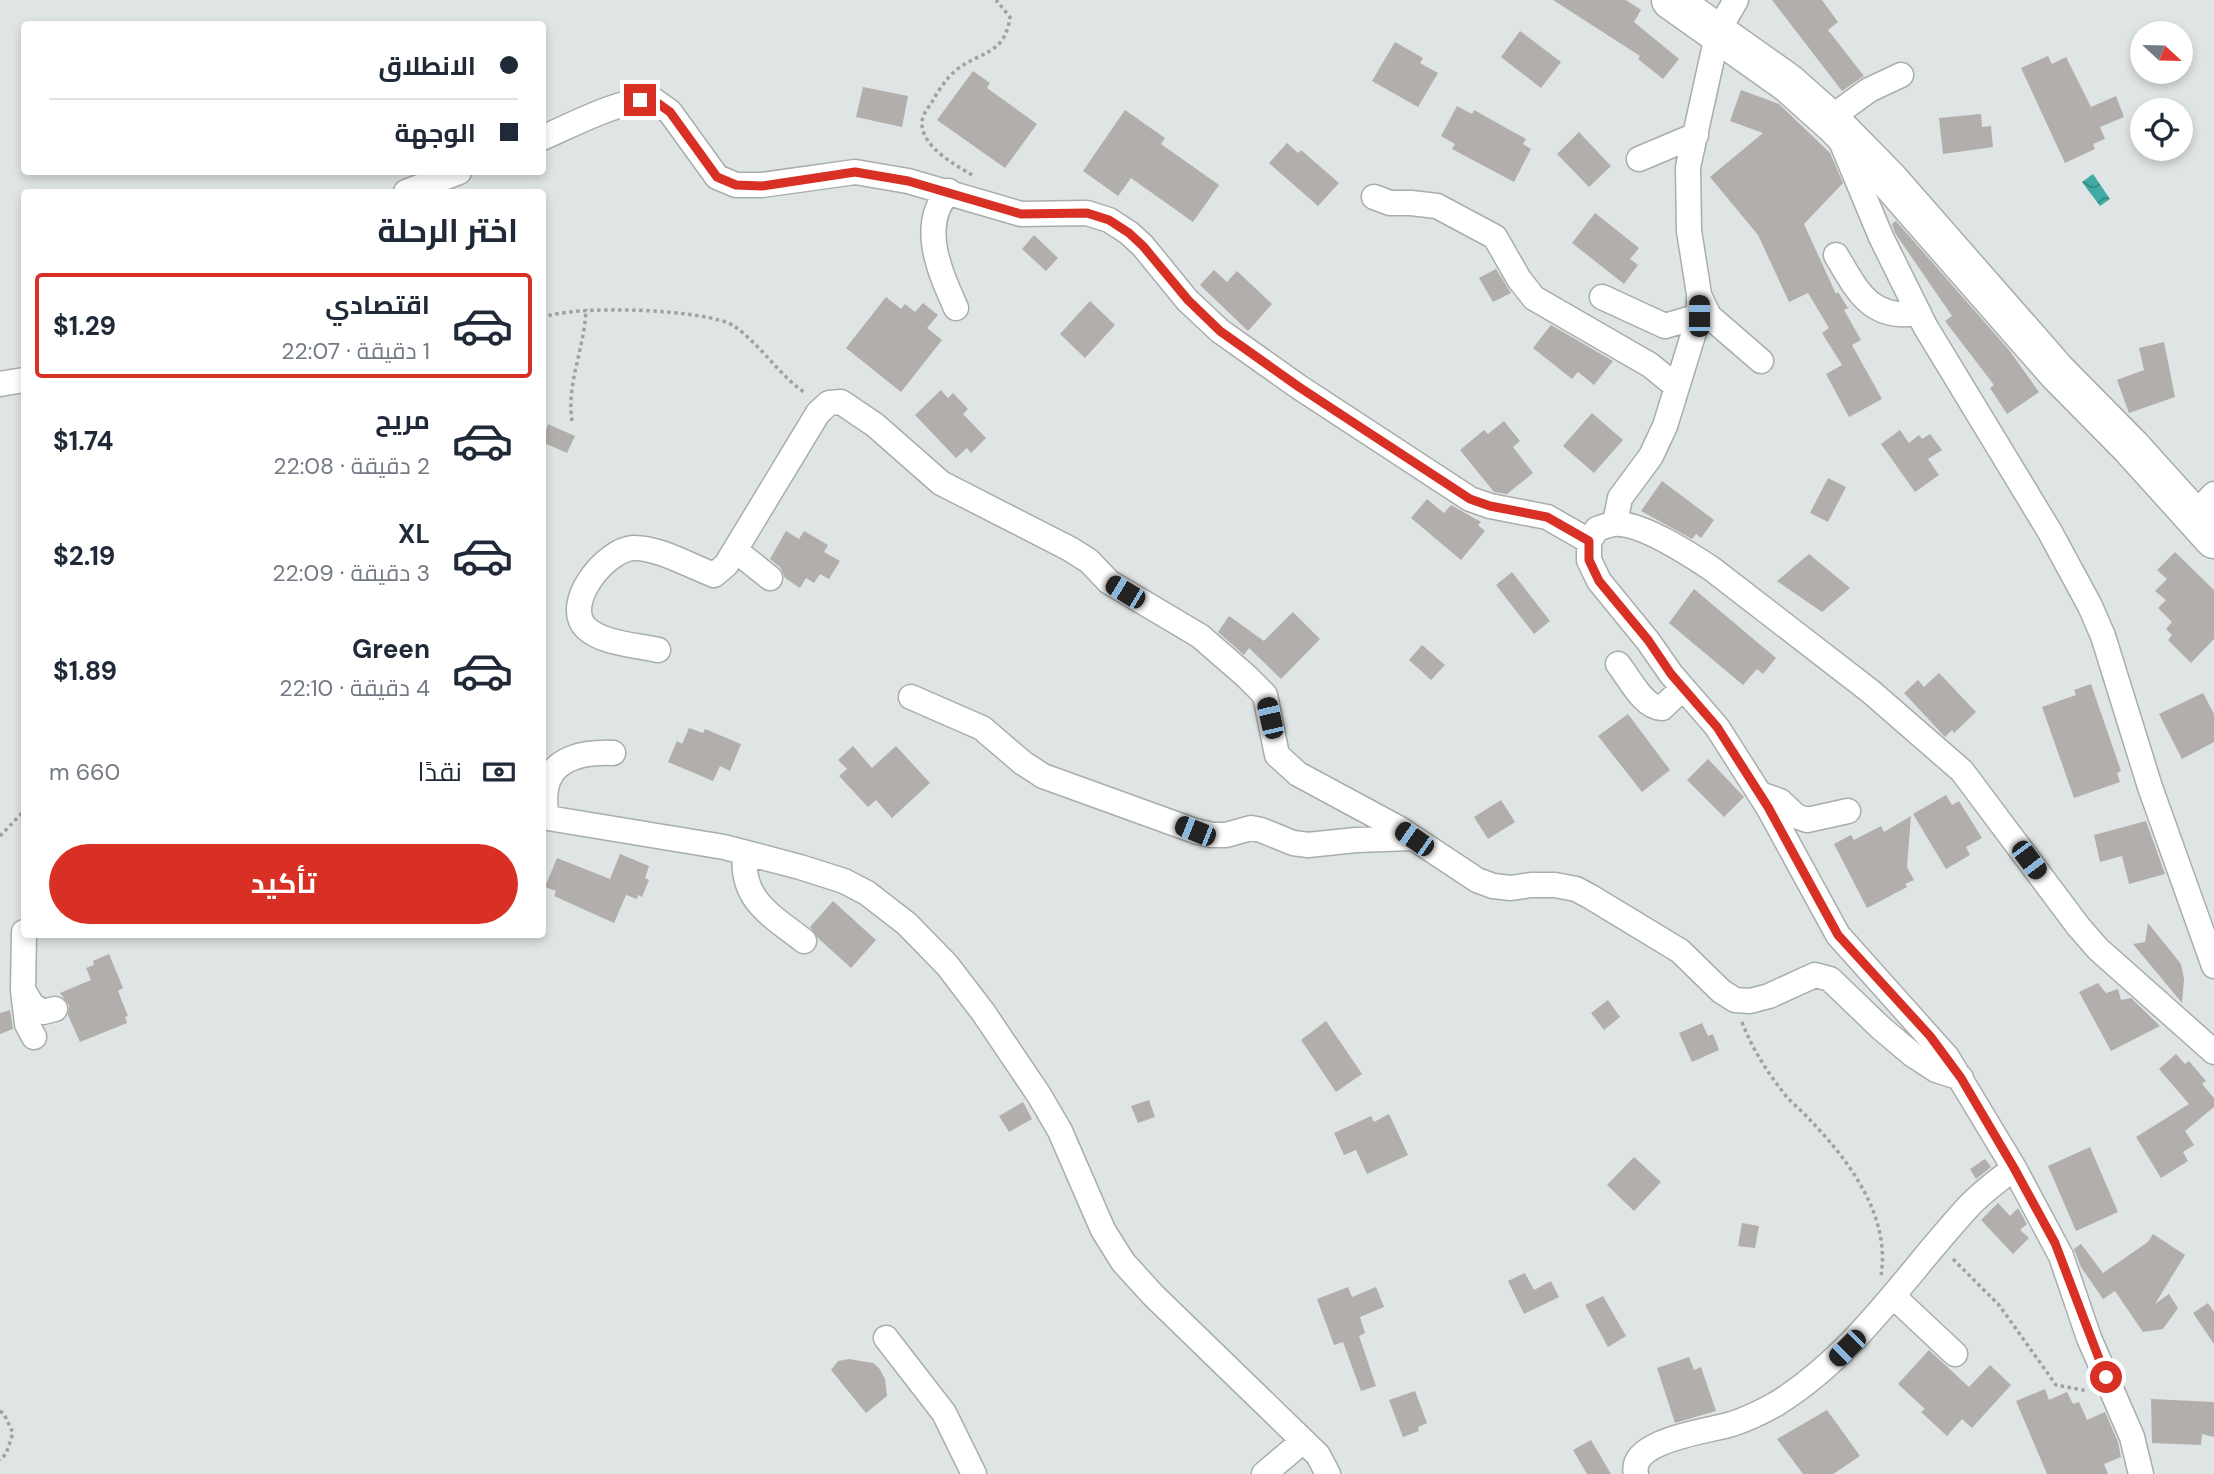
<!DOCTYPE html>
<html lang="ar">
<head>
<meta charset="utf-8">
<style>
	body { margin:0; font-family:"DM Sans",Cairo,sans-serif; background:#f6f6f7; color:#1f2937; direction:rtl; height:100vh; display:flex; flex-direction:column; font-size:26px; white-space:nowrap }
	* { box-sizing:border-box; margin:0 }
	p { font-size:23px; color:#747a83 }
	.icon { flex:none; width:38px; height:38px; fill:none; stroke:currentColor; stroke-width:2; stroke-linecap:round; stroke-linejoin:round }
	.map { position:relative; flex:1; overflow:hidden; direction:ltr }
	.details { position:absolute; left:21px; top:189px; width:525px; height:749px; display:flex; flex-direction:column; background:#fff; border-radius:7px; box-shadow:0 4px 10px #0003; direction:rtl }
	.details>* { flex:none }
	.top-card { position:absolute; left:21px; top:21px; width:525px; height:154px; border-radius:7px; box-shadow:0 4px 10px #0003; direction:rtl; display:grid; align-content:center; height:154px; padding:0 28px; background:#fff }
	.needle { width:46px; rotate:112deg }
	.tools { position:absolute; left:2130px; top:21px; display:grid; gap:14px }
	.tools a { display:grid; place-items:center; width:63px; height:63px; border-radius:50%; background:#fff; box-shadow:0 4px 10px #0003; font-size:35px }
	.end { position:absolute; width:32px; height:32px; margin:-16px; border:9px solid #d93025; background:#fff; box-shadow:0 0 0 4px #fff }
	.from { border-radius:50% }
	.car { position:absolute; width:21px; height:42px; margin:-21px -10px; border-radius:9px; box-shadow:0 0 5px 2px #0007; background:linear-gradient(#222 24%,#8ab4d8 0 40%,#222 0 76%,#8ab4d8 0 86%,#222 0) }
	.top-card b { display:flex; align-items:center; gap:24px; height:66px; font-size:26px }
	.top-card b+b { border-top:2px solid #e0e1e3 }
	.top-card i { width:18px; height:18px; background:#1f2937 }
	ul { padding:0; list-style:none }
	li { display:flex; align-items:center; gap:21px; height:105px; margin:0 14px 10px; padding:0 14px; border:4px solid transparent; border-radius:7px }
	li div { flex:1 }
	li b { display:block; font-size:26px }
	li em { font-style:normal; font-weight:700 }
	li.on { border-color:#d93025 }
	li>.icon { width:63px; height:63px; stroke-width:1.5 }
	h2 { padding:0 28px; font-size:32px; line-height:84px }
	.pay { display:flex; align-items:center; gap:18px; height:77px; padding:0 28px; font-size:26px }
	.pay p { margin-inline-start:auto }
	.cta { display:flex; gap:14px; margin-top:auto; padding:14px 28px }
	.cta a { flex:1; height:80px; border-radius:42px; background:#d93025; color:#fff; font-size:28px; font-weight:700; line-height:80px; text-align:center }
	.map>svg:first-child { display:block }
</style>
</head>
<body>
<div class="map">
<svg width="2214" height="1474" viewBox="0 0 2214 1474">
	<defs>
		<pattern id="water-waves" width="16" height="10" patternUnits="userSpaceOnUse" patternTransform="scale(1.75)"><rect width="16" height="10" fill="#40aaa3"/><path d="M0 5q4-4 8 0t8 0" fill="none" stroke="#358984"/></pattern>
	</defs>
	<rect width="100%" height="100%" fill="#dfe4e4"/>
	<!-- water -->
	<path fill="url(#water-waves)" d="M2093,174L2110,199L2100,206L2082,182Z"/>
	<!-- building -->
	<path fill="#b2aeac" d="M1553,0H1626L1641,10L1634,22L1679,59L1663,79L1638,59L1640,56Z
		M1772,0H1822L1838,22L1828,30L1864,76L1842,91Z
		M1520,31L1561,62L1541,88L1501,57Z
		M1395,42L1423,58L1420,63L1438,73L1418,107L1372,81Z
		M2048,56L2052,64L2066,57L2091,107L2116,96L2124,117L2100,127L2105,139L2093,144L2095,149L2065,163L2021,68Z
		M973,71L990,83L987,88L1037,124L1005,168L937,120Z
		M863,87L908,96L902,127L856,117Z
		M1741,90L1779,104L1830,153L1843,183L1804,224L1836,294L1838,292L1848,308L1844,310L1861,340L1852,345L1882,399L1849,417L1826,374L1842,365L1822,333L1829,328L1808,293L1789,302L1758,235L1710,177L1763,133L1730,121Z
		M1457,106L1472,114L1474,110L1526,139L1523,144L1531,149L1514,182L1452,149L1455,144L1441,136Z
		M1125,110L1165,138L1161,144L1219,185L1193,222L1131,178L1118,196L1083,171Z
		M1981,114L1982,127L1991,126L1993,147L1943,154L1939,118Z
		M1579,132L1611,166L1589,187L1557,154Z
		M1287,143L1298,153L1301,150L1339,183L1318,206L1269,163Z
		M1595,213L1639,248L1630,259L1638,265L1624,284L1572,243Z
		M1896,221L2009,350L2039,392L2007,414L1990,388L1994,385L1945,321L1952,316L1895,233L1892,224Z
		M1034,235L1058,258L1046,271L1022,249Z
		M1496,269L1511,293L1493,302L1479,278Z
		M1214,270L1227,282L1237,271L1272,304L1248,331L1200,285Z
		M886,297L901,309L905,304L915,312L923,303L938,315L927,328L942,340L901,392L846,348Z
		M1090,301L1115,325L1085,358L1060,334Z
		M1551,325L1613,361L1594,385L1578,372L1572,379L1533,348Z
		M2164,342L2175,397L2129,413L2117,380L2144,370L2139,348Z
		M941,390L948,398L953,393L968,409L963,414L986,438L971,453L967,448L956,458L915,415Z
		M1592,413L1623,440L1594,473L1563,446Z
		M1504,421L1520,441L1513,447L1533,473L1507,494L1494,492L1460,450L1484,430L1488,434Z
		M548,424L575,436L567,453L542,442Z
		M1900,430L1909,443L1919,435L1922,439L1930,434L1942,450L1928,459L1939,475L1915,492L1881,444Z
		M1828,478L1846,487L1828,522L1810,513Z
		M1662,481L1714,520L1701,538L1696,534L1692,539L1641,511Z
		M1427,499L1444,513L1451,505L1481,522L1478,525L1485,531L1461,560L1411,518Z
		M786,531L799,539L804,531L828,545L824,552L840,561L829,579L820,574L814,583L806,578L800,588L785,578L780,567L770,559Z
		M2175,552L2214,590V639L2191,663L2168,640L2172,635L2166,629L2172,622L2158,608L2166,600L2155,591L2167,579L2157,570Z
		M1809,554L1850,588L1822,612L1777,581Z
		M1512,572L1550,621L1534,634L1496,585Z
		M1694,589L1776,658L1763,674L1757,669L1743,685L1669,623Z
		M1293,612L1320,639L1281,679L1249,648L1244,655L1218,632L1229,616L1264,641Z
		M1422,645L1445,665L1431,680L1409,660Z
		M1939,673L1976,712L1954,733L1952,730L1945,737L1904,693L1918,680L1924,687Z
		M2091,684L2121,771L2117,773L2120,782L2074,798L2042,707L2076,695L2074,690Z
		M2203,693L2214,714V742L2182,759L2159,714Z
		M1628,714L1670,770L1642,792L1598,736Z
		M689,728L703,733L705,729L741,744L730,771L720,766L713,781L668,762L677,741L682,744Z
		M853,746L872,768L896,746L930,783L892,818L876,800L868,807L839,776L847,769L838,760Z
		M1708,759L1744,797L1724,817L1687,780Z
		M1946,795L1952,805L1959,801L1982,838L1966,847L1970,855L1946,869L1913,814Z
		M1501,800L1515,822L1488,839L1474,817Z
		M1911,816L1907,867L1914,880L1905,884L1907,887L1867,908L1834,844L1851,835L1854,840L1881,826L1884,832Z
		M2146,821L2165,874L2129,884L2122,856L2100,862L2094,835Z
		M620,854L649,866L645,878L649,880L642,897L638,895L637,899L626,895L614,923L554,896L556,891L545,887L557,858L610,879Z
		M833,901L876,940L851,968L818,938L810,927Z
		M2148,923L2181,964L2184,979L2182,1003L2133,944L2145,942Z
		M109,954L123,988L118,991L128,1016L125,1017L127,1023L80,1042L68,1015L69,1005L60,993L91,980L86,968L94,965L93,961Z
		M2098,983L2106,993L2118,989L2121,1000L2131,998L2160,1026L2111,1051L2079,992Z
		M1608,1000L1620,1017L1604,1030L1591,1013Z
		M10,1010L13,1029L0,1034V1013Z
		M1326,1021L1362,1074L1336,1092L1301,1040Z
		M1702,1023L1708,1036L1713,1034L1719,1050L1692,1062L1679,1033Z
		M2176,1054L2185,1064L2189,1061L2206,1081L2202,1084L2214,1098V1107L2185,1131L2194,1145L2183,1152L2188,1161L2161,1178L2136,1137L2189,1104L2159,1069Z
		M1149,1100L1155,1117L1138,1123L1131,1106Z
		M1023,1102L1032,1119L1009,1132L999,1116Z
		M1389,1114L1408,1155L1367,1174L1356,1150L1344,1155L1334,1133L1371,1116L1374,1122Z
		M2090,1147L2118,1212L2076,1231L2048,1166Z
		M1634,1157L1661,1182L1634,1211L1607,1185Z
		M1985,1159L1991,1167L1976,1179L1970,1169Z
		M1998,1203L2010,1216L2018,1208L2027,1224L2020,1230L2029,1238L2013,1254L1981,1220Z
		M1742,1223L1759,1226L1755,1248L1738,1246Z
		M2153,1234L2185,1255L2155,1304L2169,1294L2178,1308L2163,1329L2143,1332L2115,1291L2103,1299L2081,1267L2074,1249L2081,1244L2103,1273L2148,1242Z
		M1525,1273L1534,1290L1551,1281L1559,1297L1524,1314L1508,1281Z
		M1348,1287L1352,1297L1376,1287L1384,1307L1360,1317L1365,1333L1359,1336L1376,1386L1361,1391L1343,1342L1334,1345L1317,1299Z
		M1603,1296L1626,1336L1608,1347L1585,1305Z
		M2208,1303L2214,1312V1344L2193,1313Z
		M1929,1350L1969,1387L1990,1365L2011,1385L1972,1428L1962,1419L1947,1436L1921,1412L1925,1409L1898,1384Z
		M1689,1357L1694,1370L1701,1367L1716,1411L1675,1423L1657,1368Z
		M849,1359L873,1363L879,1368L885,1379L887,1396L866,1413L831,1370L838,1361Z
		M2045,1389L2049,1400L2067,1392L2073,1404L2079,1402L2087,1420L2105,1412L2118,1442L2121,1457L2104,1464L2108,1474H2047L2016,1401Z
		M1415,1391L1427,1423L1418,1427L1419,1431L1403,1437L1389,1400Z
		M2151,1399L2214,1402V1437L2202,1434L2201,1445L2152,1443Z
		M1827,1410L1860,1456L1833,1474H1803L1777,1439Z
		M1591,1440L1611,1474H1587L1573,1450Z"/>
	<g fill="none" stroke-linecap="round" stroke-linejoin="round">
		<!-- minor casing -->
		<g stroke="#a8adad" stroke-width="27">
			<path id="minor" d="M1829,119L1869,90L1901,75
				M542,138C577,123 614,102 652,99L670,112L717,177L736,185H762L855,172L908,181L1021,214L1087,213L1109,220L1129,233L1143,246L1187,300L1220,331L1299,387L1470,499L1490,506L1547,517L1589,541
				M1841,141L1881,237L1925,326L2050,532L2090,606L2103,636L2150,787L2214,966
				M1639,159L1696,135
				M949,191C918,225 940,272 956,308
				M406,192L459,172
				M1374,197L1390,203H1411L1437,206L1495,237L1519,279L1534,298L1650,365L1677,387
				M1836,255C1857,291 1871,321 1919,313
				M1699,295L1709,316L1761,361
				M1602,297L1665,326L1699,316
				M0,384L24,380
				M2193,516L2214,494
				M1615,523L1620,498L1651,456L1665,426L1699,316V294L1689,231L1688,167L1718,31L1736,0
				M735,550L770,578
				M658,650C637,645 603,644 586,628C562,604 605,550 633,548C658,547 690,566 714,575L726,565L818,413L829,403L841,402L875,425L941,483L1070,549L1089,561L1109,582L1200,636L1246,676L1265,695L1277,755L1298,774L1400,829L1477,880L1493,886L1511,888L1531,885H1555L1576,889L1591,897L1680,951L1721,991L1735,1000L1750,1001L1769,996L1815,975L1830,979L1881,1028L1913,1055L1936,1070L1961,1078
				M1618,664C1629,677 1643,708 1662,708L1683,688
				M911,697L982,728L1023,763L1043,776L1195,831L1212,835H1226L1251,828L1261,830L1293,843L1308,845L1356,840L1413,838
				M1760,794L1780,801L1796,816L1807,820L1848,811
				M542,817L724,847L800,867L844,881L867,893L907,924L947,965L983,1012L1039,1095L1060,1131L1103,1230L1123,1262L1153,1295L1318,1455L1328,1474
				M546,817C546,808 544,798 546,789C551,756 587,752 613,753
				M745,853C740,900 771,915 804,941
				M24,932L23,990L32,1005L43,1012L55,1009
				M23,990L27,1024L34,1037
				M1893,1296L1955,1354
				M886,1338L944,1413L974,1474
				M1264,1474L1303,1441
				M1636,1474C1628,1440 1709,1431 1732,1424C1747,1419 1762,1412 1776,1404C1857,1354 1906,1274 1969,1206C1982,1192 1999,1180 2014,1168
				M2141,1474L2132,1437L2089,1338L2061,1256L2014,1168L1947,1057L1838,935L1768,807L1717,727L1671,674L1648,641L1599,581L1589,560V541L1597,529C1602,527 1608,525 1613,524C1639,521 1691,555 1712,569L1870,691L1962,771L2078,926L2098,949L2214,1052"/>
		</g>
		<!-- primary casing -->
		<g stroke="#a8adad" stroke-width="41">
			<path id="primary" d="M1671,0L1788,83L1834,124L1888,179L2057,372L2131,447L2214,539"/>
		</g>
		<!-- path -->
		<path stroke="#9ea2a2" stroke-width="3.5" stroke-dasharray="3.5 3.5" stroke-linecap="butt" d="M972,175C954,164 920,146 922,121C923,114 928,108 932,102C938,91 946,79 955,71C979,51 1005,56 1010,17L996,0
			M542,318C571,304 709,309 734,326C761,345 778,374 805,393
			M572,421C566,384 585,347 586,309
			M0,836L24,811
			M1742,1022C1752,1049 1768,1073 1786,1096C1793,1104 1802,1111 1809,1119C1848,1159 1891,1216 1881,1275
			M1953,1259L1999,1305L2056,1385L2088,1391
			M0,1411L4,1414L13,1433L6,1454L0,1460"/>
		<!-- minor -->
		<use href="#minor" stroke="#fff" stroke-width="24"/>
		<!-- primary -->
		<use href="#primary" stroke="#fff" stroke-width="38"/>
	</g>
	<g fill="none" stroke-linecap="round" stroke-linejoin="round">
		<!-- route -->
		<path stroke="#d93025" stroke-width="9" d="M640,100L652,99L670,112L717,177L736,185L762,186L855,172L908,181L1021,214L1087,213L1109,220L1129,233L1143,246L1188,300L1220,331L1299,387L1470,499L1490,506L1547,517L1589,541V560L1599,581L1648,640L1671,674L1717,727L1768,807L1838,935L1930,1036L1961,1078L2014,1168L2055,1243L2106,1377"/>
	</g>
</svg>
<div class="tools">
<a><svg class="needle" viewBox="-14 -14 28 28"><path d="M0-13l5 13h-10z" fill="#e53935"/><path d="M0 13l5-13h-10z" fill="#747a83"/></svg></a>
<a><svg class="icon" aria-label="locate" viewBox="0 0 24 24"><circle cx="12" cy="12" r="6"/><path d="M12 2v4M12 18v4M2 12h4M18 12h4"/></svg></a>
</div>
<i class="end from" style="left:2106px;top:1377px"></i>
<i class="end" style="left:640px;top:100px"></i>
<i class="car" style="left:1699px;top:316px;rotate:0deg"></i>
<i class="car" style="left:1125px;top:592px;rotate:301deg"></i>
<i class="car" style="left:1270px;top:718px;rotate:347deg"></i>
<i class="car" style="left:1195px;top:831px;rotate:292deg"></i>
<i class="car" style="left:1414px;top:839px;rotate:305deg"></i>
<i class="car" style="left:2029px;top:860px;rotate:143deg"></i>
<i class="car" style="left:1847px;top:1348px;rotate:225deg"></i>
<div class="top-card">
<b><i class="from"></i>الانطلاق</b>
<b><i></i>الوجهة</b>
</div>
<section class="details">
<h2>اختر الرحلة</h2>
<ul>
<li class="on"><svg class="icon" aria-label="car" viewBox="0 0 24 24"><path d="M5 17H2v-5l4-1 3-4h7l3 4 3 1v5h-3M9 17h6M6 11h13"/><circle cx="7" cy="17" r="2"/><circle cx="17" cy="17" r="2"/></svg><div><b>اقتصادي</b><p>1 دقيقة · 22:07</p></div><em>$1.29</em></li>
<li><svg class="icon" aria-label="car" viewBox="0 0 24 24"><path d="M5 17H2v-5l4-1 3-4h7l3 4 3 1v5h-3M9 17h6M6 11h13"/><circle cx="7" cy="17" r="2"/><circle cx="17" cy="17" r="2"/></svg><div><b>مريح</b><p>2 دقيقة · 22:08</p></div><em>$1.74</em></li>
<li><svg class="icon" aria-label="car" viewBox="0 0 24 24"><path d="M5 17H2v-5l4-1 3-4h7l3 4 3 1v5h-3M9 17h6M6 11h13"/><circle cx="7" cy="17" r="2"/><circle cx="17" cy="17" r="2"/></svg><div><b>XL</b><p>3 دقيقة · 22:09</p></div><em>$2.19</em></li>
<li><svg class="icon" aria-label="car" viewBox="0 0 24 24"><path d="M5 17H2v-5l4-1 3-4h7l3 4 3 1v5h-3M9 17h6M6 11h13"/><circle cx="7" cy="17" r="2"/><circle cx="17" cy="17" r="2"/></svg><div><b>Green</b><p>4 دقيقة · 22:10</p></div><em>$1.89</em></li>
</ul>
<div class="pay"><svg class="icon" aria-label="cash" viewBox="0 0 24 24"><path d="M3 7h18v10H3z"/><circle cx="12" cy="12" r="2"/></svg>نقدًا<p>660 m</p></div>
<div class="cta"><a>تأكيد</a></div>
</section>
</div>
</body>
</html>
